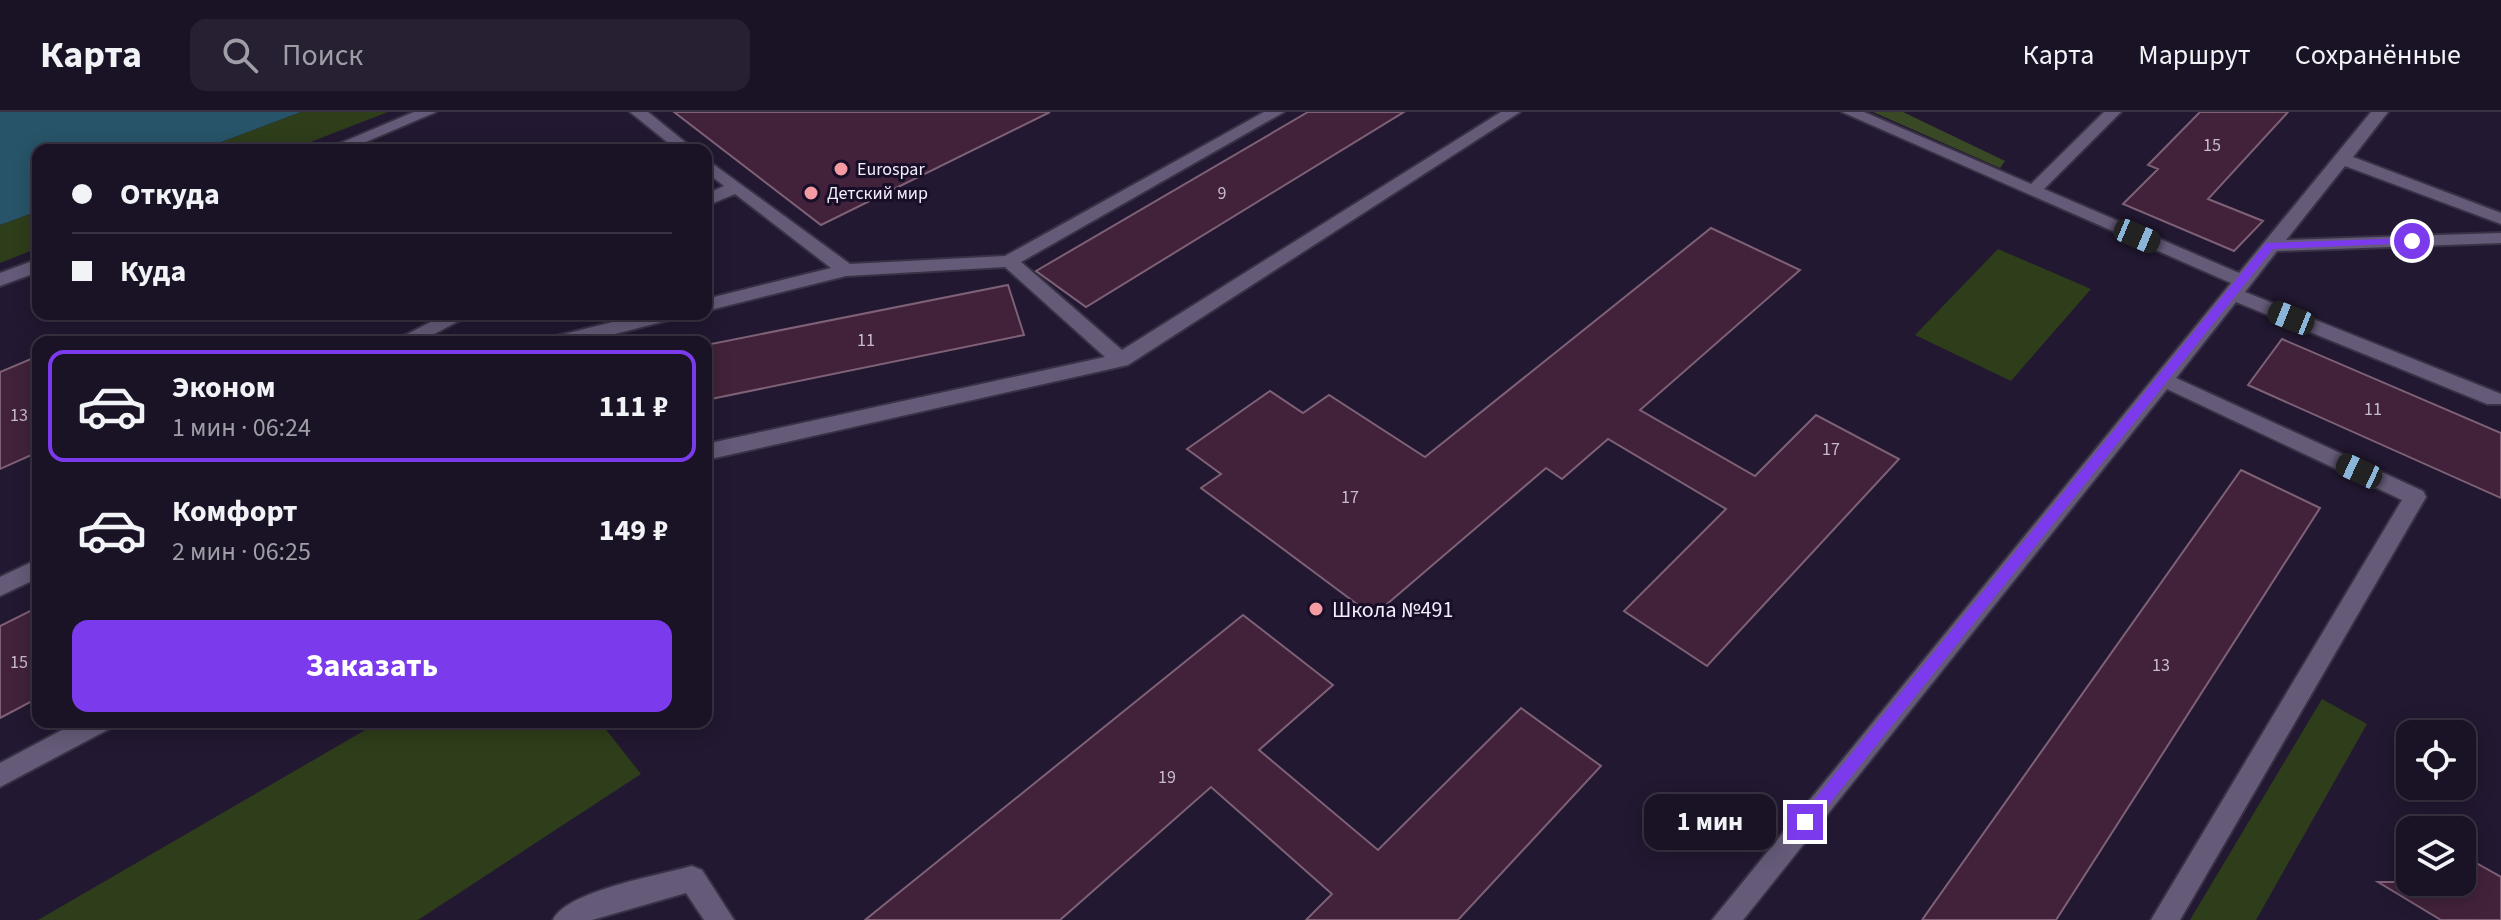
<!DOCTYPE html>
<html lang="ru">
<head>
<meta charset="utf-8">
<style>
	body { margin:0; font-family:"Source Sans 3",sans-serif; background:#272032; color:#f1f3f6; height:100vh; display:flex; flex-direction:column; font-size:30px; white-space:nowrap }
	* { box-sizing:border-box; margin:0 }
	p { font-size:26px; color:#9f9ea7 }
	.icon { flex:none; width:44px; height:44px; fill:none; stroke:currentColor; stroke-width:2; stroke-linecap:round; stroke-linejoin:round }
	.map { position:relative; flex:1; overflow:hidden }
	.drawer { position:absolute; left:32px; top:224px; width:680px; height:392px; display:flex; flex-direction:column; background:#1a1225; border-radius:16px; box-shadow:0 4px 20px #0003,0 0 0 2px #383242 }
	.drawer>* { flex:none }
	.banner { position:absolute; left:32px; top:32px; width:680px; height:176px; border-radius:16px; box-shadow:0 4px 20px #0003,0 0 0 2px #383242; display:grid; align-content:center; height:176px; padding:0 40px; background:#1a1225 }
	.tools { position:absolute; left:2396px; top:608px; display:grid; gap:16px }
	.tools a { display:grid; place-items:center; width:80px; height:80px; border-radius:16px; background:#1a1225; box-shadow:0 4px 20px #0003,0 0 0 2px #383242; font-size:40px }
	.end { position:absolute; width:36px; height:36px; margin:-18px; border:10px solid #7c3aed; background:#fff; box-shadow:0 0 0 4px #fff }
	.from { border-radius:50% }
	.bubble { position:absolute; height:56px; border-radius:16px; background:#1a1225; box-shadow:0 4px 20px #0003,0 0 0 2px #383242; font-size:26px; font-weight:700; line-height:56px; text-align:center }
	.car { position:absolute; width:24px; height:48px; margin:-24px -12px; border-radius:10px; box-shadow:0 0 6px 2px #0007; background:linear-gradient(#222 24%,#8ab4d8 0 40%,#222 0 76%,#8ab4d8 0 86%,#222 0) }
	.banner b { display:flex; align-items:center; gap:28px; height:76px; font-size:30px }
	.banner b+b { border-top:2px solid #383242 }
	.banner i { width:20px; height:20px; background:#f1f3f6 }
	ul { padding:14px 0 0; list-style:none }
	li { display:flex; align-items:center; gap:24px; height:112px; margin:0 16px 12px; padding:0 24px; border:4px solid transparent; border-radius:16px }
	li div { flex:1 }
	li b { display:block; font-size:30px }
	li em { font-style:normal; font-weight:700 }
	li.on { border-color:#7c3aed }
	li>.icon { width:72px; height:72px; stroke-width:1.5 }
	.action { display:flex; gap:16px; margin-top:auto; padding:16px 40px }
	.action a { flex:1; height:92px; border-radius:16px; background:#7c3aed; color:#fff; font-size:32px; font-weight:700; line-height:92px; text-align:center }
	header { display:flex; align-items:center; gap:48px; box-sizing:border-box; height:112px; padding:0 40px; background:#1a1225; border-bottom:2px solid #383242 }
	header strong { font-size:38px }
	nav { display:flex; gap:44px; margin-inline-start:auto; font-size:28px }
	.search { width:560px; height:72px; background:#272032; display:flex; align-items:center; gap:20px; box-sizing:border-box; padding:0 28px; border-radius:16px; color:#9f9ea7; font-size:30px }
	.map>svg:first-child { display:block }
</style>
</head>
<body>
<header>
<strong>Карта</strong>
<div class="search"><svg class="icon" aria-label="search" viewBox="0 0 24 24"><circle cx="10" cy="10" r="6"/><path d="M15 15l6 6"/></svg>Поиск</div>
<nav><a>Карта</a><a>Маршрут</a><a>Сохранённые</a></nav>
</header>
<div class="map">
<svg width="2501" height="808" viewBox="0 0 2501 808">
	<rect width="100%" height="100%" fill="#221831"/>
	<!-- green -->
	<path fill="#2e3d1a" d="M301,0H388L290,38H200Z
		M38,99V136L0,151V113Z
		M1998,137L2091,177L2011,269L1915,223Z
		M2322,587L2367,612L2256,808H2190Z
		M379,610H600L641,662L418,808H38Z"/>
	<!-- forest -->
	<path fill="#394925" d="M1873,0H1903L2005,49L2000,56Z"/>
	<!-- water -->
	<path fill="#275468" d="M0,0H301L200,38H38V99L0,113Z"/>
	<!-- building -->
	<path fill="#41223a" stroke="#7e6176" stroke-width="2" d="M674,0H1050L821,113Z
		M1308,0H1404L1086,195L1036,159Z
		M2200,0H2288L2208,87L2263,109L2234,139L2123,92L2158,57L2148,53Z
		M1711,116L1800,158L1640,298L1755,364L1816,303L1899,347L1707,554L1624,499L1726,397L1608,327L1562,367L1546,356L1373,504L1201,376L1221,362L1187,337L1270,279L1303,301L1329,283L1425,345Z
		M1008,173L1024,223L706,288V233Z
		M2282,227L2501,321V386L2248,273Z
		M38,244V340L0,357V260Z
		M2241,358L2320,396L2056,808H1922Z
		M38,495V586L0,606V514Z
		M1243,503L1333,573L1259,638L1378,738L1521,596L1601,654L1458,808H1306L1332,782L1211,675L1060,808H865Z
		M2462,743L2501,765V808H2441L2378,770H2462Z"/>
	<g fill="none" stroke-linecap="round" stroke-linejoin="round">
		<!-- service casing -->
		<g stroke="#393246" stroke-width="4">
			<path id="service" d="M630,0H648L695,38H677Z
				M1264,0H1284L1021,150L1122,238L1501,0H1520L1128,253L706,348V332L1105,245L1005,155L846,164L706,199V187L831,156L735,82L706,94V82L724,74L706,60V47L850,152L1005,144Z
				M1842,0H1864L2031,72L2104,0H2121L2044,77L2239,161L2371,0H2388L2353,45L2501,101V112L2345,54L2286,128L2501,121V131L2277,139L2245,180L2501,282V292H2487L2236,190L2176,266L2423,379L2426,385L2180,808H2151L2402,388L2167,277L1743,808H1712L2231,171Z
				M446,202H472L419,230H392Z
				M645,202H680L677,206L584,230H549L552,225Z
				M38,447V466L0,484V465Z
				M77,610H112L109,617L0,675V651Z
				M692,754L702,758L734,808H704L686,781L592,808H553C566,779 660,763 692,754Z"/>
		</g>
		<!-- minor casing -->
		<g stroke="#393246" stroke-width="4">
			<path id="minor" d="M414,0H436L347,38H324Z
				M38,147V160L0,174V161Z"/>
		</g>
		<!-- service -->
		<use href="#service" fill="#655b79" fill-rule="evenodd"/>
		<!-- minor -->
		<use href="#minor" fill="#655b79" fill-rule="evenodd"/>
	</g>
	<!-- route -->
	<path fill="#7c3aed" d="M2412,126L2415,131L2273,137L1811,715H1800V705L2266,131Z"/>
	<!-- markers -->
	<g fill="#f49aa3" stroke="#180e27" stroke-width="3">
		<circle cx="841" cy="57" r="8"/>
		<circle cx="811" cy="81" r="8"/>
		<circle cx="1316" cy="497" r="8"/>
	</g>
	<g text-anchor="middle" stroke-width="6" stroke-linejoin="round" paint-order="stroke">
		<!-- number labels -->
		<g font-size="18" fill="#c6bbcc">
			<text x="2212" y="39">15</text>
			<text x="1222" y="87">9</text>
			<text x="866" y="234">11</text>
			<text x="2373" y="303">11</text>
			<text x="19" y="309">13</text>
			<text x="1831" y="343">17</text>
			<text x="1350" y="391">17</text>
			<text x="19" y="556">15</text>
			<text x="2161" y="559">13</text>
			<text x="1167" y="671">19</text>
		</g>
		<!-- far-poi labels -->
		<g font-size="18" fill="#f2eefc" stroke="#180e27" text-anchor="start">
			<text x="857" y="63">Eurospar</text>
			<text x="827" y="87">Детский мир</text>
		</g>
		<!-- poi labels -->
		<g font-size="22" fill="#f2eefc" stroke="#180e27" text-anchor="start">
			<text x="1332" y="505">Школа №491</text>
		</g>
	</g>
</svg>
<div class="tools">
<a><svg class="icon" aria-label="locate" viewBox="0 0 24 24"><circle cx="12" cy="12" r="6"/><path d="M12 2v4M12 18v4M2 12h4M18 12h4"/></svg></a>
<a><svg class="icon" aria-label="layers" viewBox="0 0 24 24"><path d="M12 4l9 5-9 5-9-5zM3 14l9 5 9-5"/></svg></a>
</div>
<i class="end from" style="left:2412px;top:129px"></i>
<i class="end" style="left:1805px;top:710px"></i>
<div class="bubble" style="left:1644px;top:682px;width:132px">1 мин</div>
<i class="car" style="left:2137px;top:124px;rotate:113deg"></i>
<i class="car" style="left:2291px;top:206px;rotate:292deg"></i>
<i class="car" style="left:2359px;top:359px;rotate:295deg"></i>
<div class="banner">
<b><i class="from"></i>Откуда</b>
<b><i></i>Куда</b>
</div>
<section class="drawer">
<ul>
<li class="on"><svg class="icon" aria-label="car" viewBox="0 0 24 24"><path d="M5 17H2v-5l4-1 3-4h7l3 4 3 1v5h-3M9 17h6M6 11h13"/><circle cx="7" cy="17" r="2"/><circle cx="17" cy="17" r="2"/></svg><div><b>Эконом</b><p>1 мин · 06:24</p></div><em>111 ₽</em></li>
<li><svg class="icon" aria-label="car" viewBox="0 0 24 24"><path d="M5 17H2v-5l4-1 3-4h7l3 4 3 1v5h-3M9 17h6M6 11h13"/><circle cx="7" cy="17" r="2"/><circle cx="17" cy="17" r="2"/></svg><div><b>Комфорт</b><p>2 мин · 06:25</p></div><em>149 ₽</em></li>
</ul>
<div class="action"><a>Заказать</a></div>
</section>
</div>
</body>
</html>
